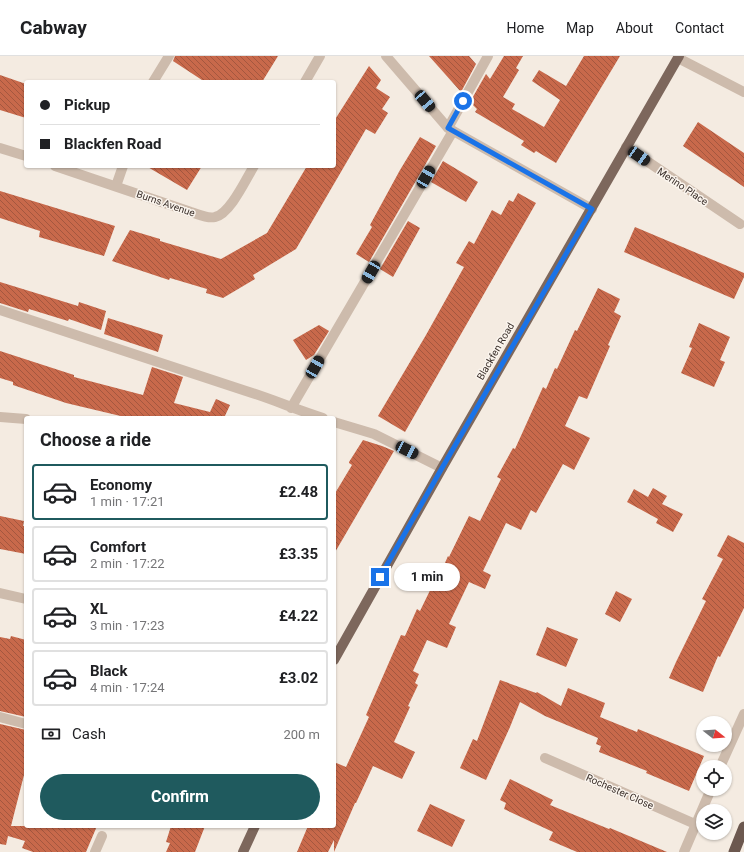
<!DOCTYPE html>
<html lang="en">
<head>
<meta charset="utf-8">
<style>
	body { margin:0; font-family:Roboto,sans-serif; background:#f2f2f2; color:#202124; height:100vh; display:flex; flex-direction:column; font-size:15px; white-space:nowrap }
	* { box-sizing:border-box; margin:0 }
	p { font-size:13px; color:#757577 }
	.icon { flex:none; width:22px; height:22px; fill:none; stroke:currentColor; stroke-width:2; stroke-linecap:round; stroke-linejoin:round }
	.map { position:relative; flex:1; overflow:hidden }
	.sheet { position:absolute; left:24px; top:360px; width:312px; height:412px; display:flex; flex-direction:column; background:#fff; border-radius:4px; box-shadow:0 1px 3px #0004 }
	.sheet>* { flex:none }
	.top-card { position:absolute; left:24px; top:24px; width:312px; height:88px; border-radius:4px; box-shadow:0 1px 3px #0004; display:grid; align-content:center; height:88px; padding:0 16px; background:#fff }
	.needle { width:26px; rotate:107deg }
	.controls { position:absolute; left:696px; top:660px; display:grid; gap:8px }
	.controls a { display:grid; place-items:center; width:36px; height:36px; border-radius:50%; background:#fff; box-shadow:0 1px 3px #0004; font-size:20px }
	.end { position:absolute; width:18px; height:18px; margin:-9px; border:5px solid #1a73e8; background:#fff; box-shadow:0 0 0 2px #fff }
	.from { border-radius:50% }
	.bubble { position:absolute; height:28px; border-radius:14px; background:#fff; box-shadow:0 1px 3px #0004; font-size:13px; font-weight:700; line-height:28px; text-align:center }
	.car { position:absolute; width:12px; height:24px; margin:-12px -6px; border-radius:5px; box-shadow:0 0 3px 1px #0007; background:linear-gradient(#222 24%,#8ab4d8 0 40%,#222 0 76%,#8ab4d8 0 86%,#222 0) }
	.top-card b { display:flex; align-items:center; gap:14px; height:38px; font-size:15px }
	.top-card b+b { border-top:1px solid #e0e0e0 }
	.top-card i { width:10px; height:10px; background:#202124 }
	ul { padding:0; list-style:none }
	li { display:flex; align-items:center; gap:12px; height:56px; margin:0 8px 6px; padding:0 8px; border:2px solid #e0e0e0; border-radius:4px }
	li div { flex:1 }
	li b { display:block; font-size:15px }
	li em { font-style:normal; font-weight:700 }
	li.on { border-color:#1f5a5e }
	li>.icon { width:36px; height:36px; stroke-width:1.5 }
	h2 { padding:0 16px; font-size:18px; line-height:48px }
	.pay { display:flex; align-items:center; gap:10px; height:44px; padding:0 16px; font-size:15px }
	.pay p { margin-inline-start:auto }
	.primary-button { display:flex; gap:8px; margin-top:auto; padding:8px 16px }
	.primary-button a { flex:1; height:46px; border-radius:24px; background:#1f5a5e; color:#fff; font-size:16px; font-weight:700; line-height:46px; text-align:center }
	header { display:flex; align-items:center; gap:24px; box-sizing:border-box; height:56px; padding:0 20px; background:#fff; border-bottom:1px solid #e0e0e0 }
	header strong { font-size:19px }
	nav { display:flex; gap:22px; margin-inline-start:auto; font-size:14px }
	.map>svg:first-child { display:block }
</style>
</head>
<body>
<header>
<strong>Cabway</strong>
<nav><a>Home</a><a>Map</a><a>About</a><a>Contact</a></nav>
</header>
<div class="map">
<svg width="744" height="796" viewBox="0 0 744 796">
	<defs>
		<pattern id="building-back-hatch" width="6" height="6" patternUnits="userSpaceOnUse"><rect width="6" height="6" fill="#c8694b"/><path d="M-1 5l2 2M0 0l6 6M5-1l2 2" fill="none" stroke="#a4573f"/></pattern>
	</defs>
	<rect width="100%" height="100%" fill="#f4ebe1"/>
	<!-- building -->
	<path fill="url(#building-back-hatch)" d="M175,0H278L262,26H205L173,5Z
		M429,0H469L476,8L461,36Z
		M504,0H523L516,12L519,14L503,41L515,48L512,53L544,71L560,44L532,25L539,14L566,30L584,0H620L556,107L536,95L534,97L521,89L524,85L475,56L477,53L470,46L486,18L490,23Z
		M369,10L381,24L376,32L390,41L382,53L388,57L375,78L366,73L296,193L253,219L255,223L223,242L206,237L207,233L170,222L169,224L112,205L130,174L160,183V185L221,203L267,177L307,110H334V65Z
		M0,19L26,28V62L0,54Z
		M698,66L744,97V131L683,90Z
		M420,81L436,90L369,206L356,198L372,171L370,169L400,114Z
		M443,105L478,126L466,146L431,126Z
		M146,110H202L187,134Z
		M0,135L115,170L104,200L39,181L40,175L0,162Z
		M518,137L536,147L405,376L378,360L426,279L464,211L456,207L469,185L474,188L492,154L501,159L509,144L513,146Z
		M408,165L420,172L393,221L380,213Z
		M635,171L744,217V221L734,243L624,196Z
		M0,226L78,250L79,246L106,255L101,274L69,263L68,265L29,253L28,256L0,247Z
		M598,232L620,243L614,256L621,260L608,289L610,290L587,343L579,340L565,370L590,382L574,414L563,408L536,457L531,454L521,474L506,467L483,515L491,519L485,533L469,526L449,568L456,571L447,592L427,584L413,615L419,618L415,627L418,629L408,650L410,651L394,686L415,696L402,723L373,710L356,747H355L334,796V784L328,796H297L308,770H334V706L346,711L369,661L366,659L401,579L405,580L417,553L420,555L436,522L438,523L448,500L449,501L469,460L480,465L501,423L497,421L513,392L515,393L543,331L546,333L555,312L557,313L575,274L577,275Z
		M108,262L163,279L158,296L104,278Z
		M699,267L730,281L720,304L725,306L714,331L681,317L692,292L689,291Z
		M319,269L329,275L314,299L306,304L293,284Z
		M0,295L74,319V321L143,339L152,311L183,321L174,347L210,356L216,343L230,349L224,362H129L66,347L13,329V326L0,322Z
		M363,384L382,390L394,395L334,498V439L352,409L349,407V406Z
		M653,432L667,440L662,448L683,458L673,476L656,467L658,463L627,446L634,433L648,441Z
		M0,460L24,465L23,470H26V498L0,493Z
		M728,479L744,487V552L720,601L718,600L703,636L669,622L676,606L706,545L702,543L723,503L717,500Z
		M616,535L632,543L620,566L605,558Z
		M547,571L578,583L566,611L536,599Z
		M11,580L26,584V661L0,655V581L10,583Z
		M500,624L536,637L537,636L561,650L568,632L605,647L600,661L637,676L638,673L704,700L689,735L646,717L647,715L599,696L601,690L596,688L598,682L545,660L520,646L510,671L486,724L460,712L473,683L477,685Z
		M0,668L26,674V720L24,719L11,770H97L86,796H33L22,792L25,785L8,780L6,789L0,788Z
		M510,723L553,744L550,749L609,773L610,772L667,796H577L549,784L553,776L504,753L506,747L500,744Z
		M430,748L465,764L452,791L417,775Z
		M171,770H205L195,796H166L170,787L166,786Z"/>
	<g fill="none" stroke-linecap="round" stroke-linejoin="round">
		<!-- service -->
		<path stroke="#cdbbac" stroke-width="10" d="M153,26L169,0
			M448,72L488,0
			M116,130L123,110
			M0,254L246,335C272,343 297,354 323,362
			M291,352L453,75
			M334,366L374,378L442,412
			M0,661L26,668
			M95,796L102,780"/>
		<!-- minor -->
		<path stroke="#cdbbac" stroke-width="10" d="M386,0L448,72L592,153
			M678,2L744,36
			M305,26L320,0
			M626,91L740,168
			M0,92L26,100
			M55,110L191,156C198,158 207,163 215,161C230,158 246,123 254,110
			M0,361L26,363
			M0,537L26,543
			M545,702L695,768
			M720,711L744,658
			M684,796L711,733"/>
		<!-- primary -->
		<path stroke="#7d675c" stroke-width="10" d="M334,604L442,412L679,0
			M243,796L255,770"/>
		<!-- trunk -->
		<path stroke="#6c584f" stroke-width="11" d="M734,796L744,771"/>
	</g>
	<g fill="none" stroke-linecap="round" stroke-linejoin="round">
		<!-- route -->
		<path stroke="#1a73e8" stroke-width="5" d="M380,521L442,412L592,153L448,72L463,45"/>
	</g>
	<g text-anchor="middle" stroke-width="3" stroke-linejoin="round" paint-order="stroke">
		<!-- street labels -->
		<g font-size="10" fill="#3b302b" stroke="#fbf5ee">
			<text transform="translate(683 130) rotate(34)" y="4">Merino Place</text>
			<text transform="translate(166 147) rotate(19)" y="4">Burns Avenue</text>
			<text transform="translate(495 295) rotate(-60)" y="4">Blackfen Road</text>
			<text transform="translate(620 735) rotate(24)" y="4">Rochester Close</text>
		</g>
	</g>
</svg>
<div class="controls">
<a><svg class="needle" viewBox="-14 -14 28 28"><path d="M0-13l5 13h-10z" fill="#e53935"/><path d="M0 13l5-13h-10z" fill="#757577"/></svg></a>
<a><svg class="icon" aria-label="locate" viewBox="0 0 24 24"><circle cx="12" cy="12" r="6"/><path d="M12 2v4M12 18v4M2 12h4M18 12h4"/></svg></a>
<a><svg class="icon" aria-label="layers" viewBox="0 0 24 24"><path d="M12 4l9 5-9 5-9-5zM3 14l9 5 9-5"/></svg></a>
</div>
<i class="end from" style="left:463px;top:45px"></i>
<i class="end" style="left:380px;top:521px"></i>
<div class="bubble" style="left:394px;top:507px;width:66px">1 min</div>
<i class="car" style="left:425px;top:45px;rotate:140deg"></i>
<i class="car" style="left:639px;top:100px;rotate:124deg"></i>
<i class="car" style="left:426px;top:121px;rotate:30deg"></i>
<i class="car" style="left:371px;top:216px;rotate:210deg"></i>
<i class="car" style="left:315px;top:311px;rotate:30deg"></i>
<i class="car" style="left:407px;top:394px;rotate:117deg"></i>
<div class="top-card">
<b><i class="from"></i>Pickup</b>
<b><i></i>Blackfen Road</b>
</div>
<section class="sheet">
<h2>Choose a ride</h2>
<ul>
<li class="on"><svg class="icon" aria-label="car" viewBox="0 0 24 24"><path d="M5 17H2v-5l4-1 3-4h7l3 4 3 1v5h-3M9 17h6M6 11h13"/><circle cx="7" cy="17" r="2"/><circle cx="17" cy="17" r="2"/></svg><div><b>Economy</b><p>1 min · 17:21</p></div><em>£2.48</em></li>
<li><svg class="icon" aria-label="car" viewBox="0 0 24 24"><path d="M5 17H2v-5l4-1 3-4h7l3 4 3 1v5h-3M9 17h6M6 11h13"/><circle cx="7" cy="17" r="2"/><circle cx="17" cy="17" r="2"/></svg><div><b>Comfort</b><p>2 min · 17:22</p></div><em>£3.35</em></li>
<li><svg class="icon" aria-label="car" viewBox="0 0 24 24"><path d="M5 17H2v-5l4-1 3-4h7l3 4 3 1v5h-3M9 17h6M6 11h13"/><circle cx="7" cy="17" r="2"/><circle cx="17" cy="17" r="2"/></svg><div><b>XL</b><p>3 min · 17:23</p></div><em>£4.22</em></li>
<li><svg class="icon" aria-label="car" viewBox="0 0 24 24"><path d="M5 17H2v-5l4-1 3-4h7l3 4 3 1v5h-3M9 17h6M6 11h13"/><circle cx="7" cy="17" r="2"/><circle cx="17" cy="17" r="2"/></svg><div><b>Black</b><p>4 min · 17:24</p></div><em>£3.02</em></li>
</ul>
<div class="pay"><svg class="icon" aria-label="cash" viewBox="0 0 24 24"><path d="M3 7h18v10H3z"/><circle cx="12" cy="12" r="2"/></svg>Cash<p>200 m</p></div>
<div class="primary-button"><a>Confirm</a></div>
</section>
</div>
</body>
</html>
